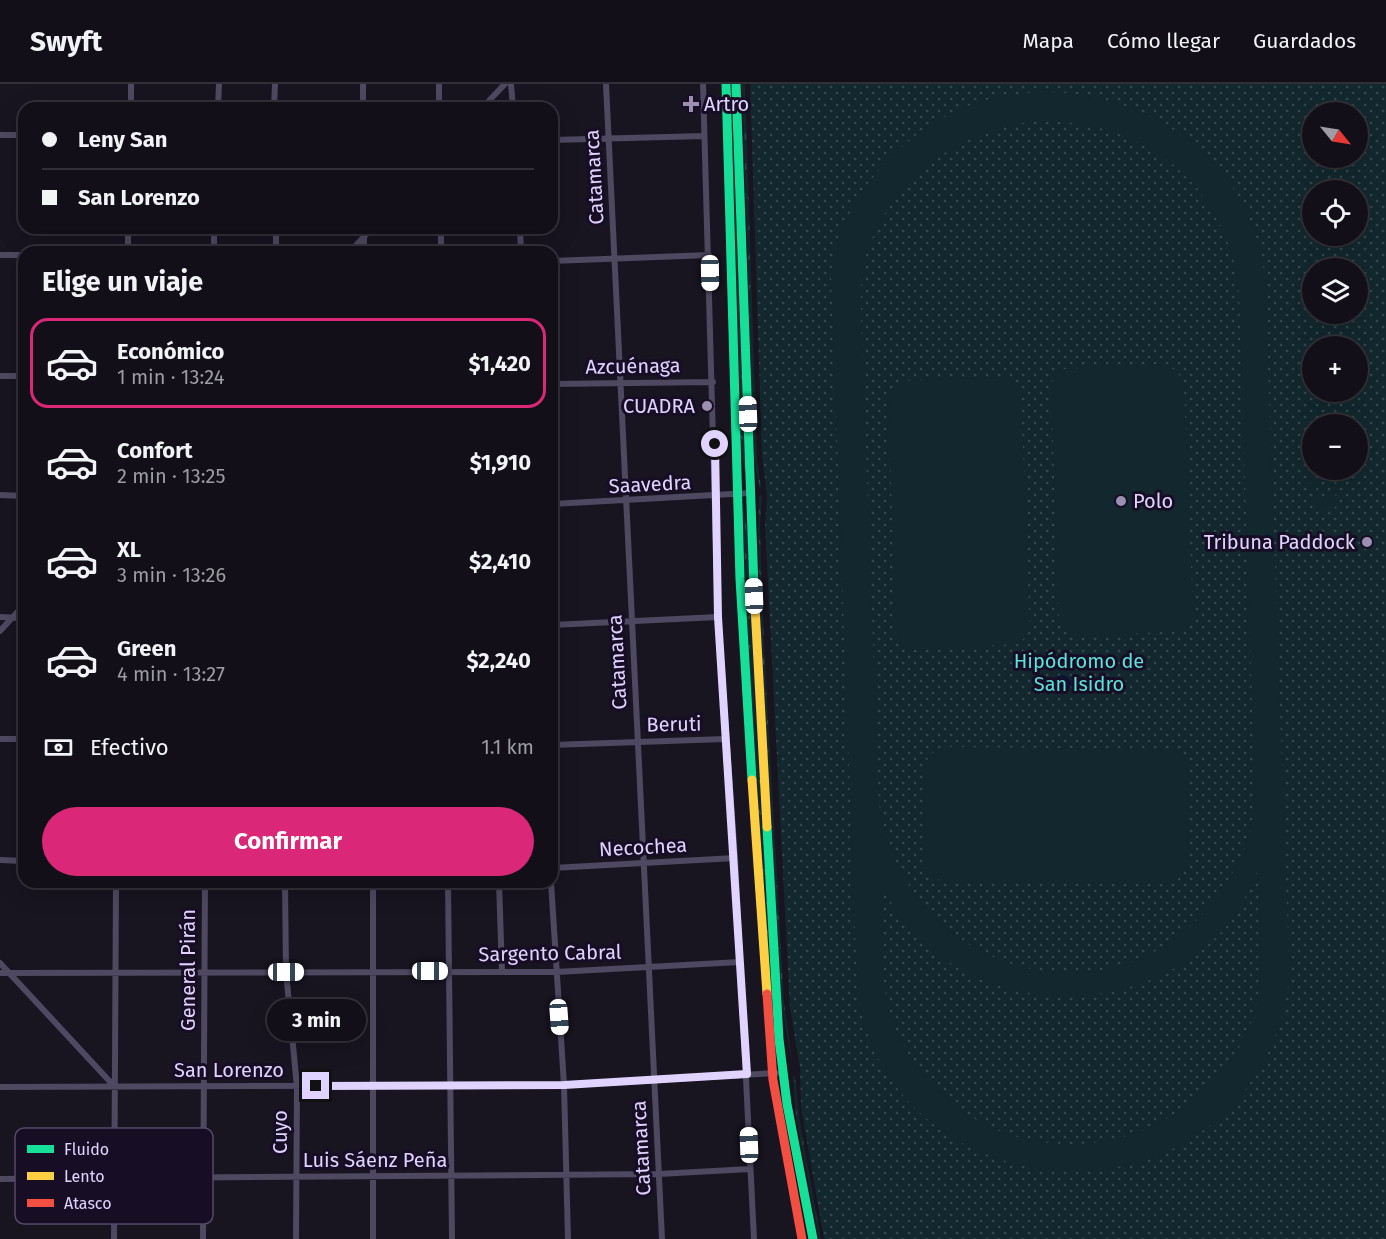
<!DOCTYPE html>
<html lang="es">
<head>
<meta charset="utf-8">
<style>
	body { margin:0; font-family:"Fira Sans",sans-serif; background:#1b1821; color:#f1f3f6; height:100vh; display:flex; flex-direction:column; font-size:22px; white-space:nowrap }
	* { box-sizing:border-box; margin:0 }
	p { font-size:20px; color:#9c9ca2 }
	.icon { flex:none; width:33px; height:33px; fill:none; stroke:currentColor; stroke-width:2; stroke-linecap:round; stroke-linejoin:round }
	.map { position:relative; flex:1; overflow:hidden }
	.side { position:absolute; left:18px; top:162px; width:540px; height:642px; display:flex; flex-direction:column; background:#120f18; border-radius:18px; box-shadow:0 6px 24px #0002,0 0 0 2px #312f37 }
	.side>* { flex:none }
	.banner { position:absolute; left:18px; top:18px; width:540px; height:132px; border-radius:18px; box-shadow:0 6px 24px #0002,0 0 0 2px #312f37; display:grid; align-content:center; height:132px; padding:0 24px; background:#120f18 }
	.needle { width:39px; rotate:120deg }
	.buttons { position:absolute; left:1302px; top:18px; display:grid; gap:12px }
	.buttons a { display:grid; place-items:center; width:66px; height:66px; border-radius:50%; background:#120f18; box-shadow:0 6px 24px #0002,0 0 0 2px #312f37; font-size:30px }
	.end { position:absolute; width:27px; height:27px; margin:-14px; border:8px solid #e1d3ff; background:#111; box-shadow:0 0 0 3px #111 }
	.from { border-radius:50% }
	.bubble { position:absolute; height:42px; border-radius:21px; background:#120f18; box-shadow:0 6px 24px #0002,0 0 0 2px #312f37; font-size:20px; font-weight:700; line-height:42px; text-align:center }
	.car { position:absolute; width:18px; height:36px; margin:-18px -9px; border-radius:8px; box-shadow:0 0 4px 2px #0007; background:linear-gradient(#fff 24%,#345 0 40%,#fff 0 76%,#345 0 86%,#fff 0) }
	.banner b { display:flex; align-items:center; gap:21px; height:57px; font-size:22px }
	.banner b+b { border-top:2px solid #312f37 }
	.banner i { width:15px; height:15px; background:#f1f3f6 }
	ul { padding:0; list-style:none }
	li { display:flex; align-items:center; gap:18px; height:90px; margin:0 12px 9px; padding:0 12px; border:3px solid transparent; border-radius:18px }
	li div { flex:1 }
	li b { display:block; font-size:22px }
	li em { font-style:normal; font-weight:700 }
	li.selected { border-color:#db2777 }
	li>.icon { width:54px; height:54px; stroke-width:1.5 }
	h2 { padding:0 24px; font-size:27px; line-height:72px }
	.pay { display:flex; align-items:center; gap:15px; height:66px; padding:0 24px; font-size:22px }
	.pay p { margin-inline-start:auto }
	.button { display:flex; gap:12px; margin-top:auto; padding:12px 24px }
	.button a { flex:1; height:69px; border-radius:36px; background:#db2777; color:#fff; font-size:24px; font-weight:700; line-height:69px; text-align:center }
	header { display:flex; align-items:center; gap:36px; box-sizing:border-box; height:84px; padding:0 30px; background:#120f18; border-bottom:2px solid #312f37 }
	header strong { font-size:28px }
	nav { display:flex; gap:33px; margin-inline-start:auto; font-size:21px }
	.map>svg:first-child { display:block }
</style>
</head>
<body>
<header>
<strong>Swyft</strong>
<nav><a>Mapa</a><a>Cómo llegar</a><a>Guardados</a></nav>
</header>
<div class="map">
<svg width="1386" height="1155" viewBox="0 0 1386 1155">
	<defs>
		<pattern id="grass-tufts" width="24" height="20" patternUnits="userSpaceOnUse" patternTransform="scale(1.5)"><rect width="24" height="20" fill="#12282e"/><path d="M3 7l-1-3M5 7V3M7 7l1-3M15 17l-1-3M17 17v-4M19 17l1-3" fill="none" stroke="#34464d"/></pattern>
		<pattern id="park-dots" width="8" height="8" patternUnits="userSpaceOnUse" patternTransform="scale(1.5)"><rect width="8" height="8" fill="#12282e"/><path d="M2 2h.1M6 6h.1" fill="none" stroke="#34464d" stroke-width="1.8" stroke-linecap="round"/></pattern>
	</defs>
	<rect width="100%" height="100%" fill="#181420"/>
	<!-- grass -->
	<path fill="url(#grass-tufts)" d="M729,0H733L746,390L741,371Z
		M742,0H745L757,374L761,404H759L754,374Z
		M762,411L760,441L764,561L784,917L793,985L781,917L761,561L758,441L759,412Z
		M743,424L748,445L777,976L772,957L747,557Z
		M793,992H795L799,1033L821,1155H819L796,1033Z"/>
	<!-- park -->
	<path fill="url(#park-dots)" fill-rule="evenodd" d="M750,0H1386V1155H824L801,1023L800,984L790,924L765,441L767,412L762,371ZM1312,28H1358V74H1312ZM1312,106H1358V152H1312ZM1312,184H1358V230H1312ZM1312,262H1358V308H1312ZM1312,340H1358V386H1312Z"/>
	<!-- pitch -->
	<path fill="#12282e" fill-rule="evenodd" d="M1039,8C1154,7 1257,82 1265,200L1289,883C1289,919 1278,951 1261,982C1161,1155 879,1105 857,902L831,192C836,123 894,57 954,28C980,15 1011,10 1039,8ZM1037,37C1144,35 1229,101 1239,209L1255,714C1254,747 1242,776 1224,803C1125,953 904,895 879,720L861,234C861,216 860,197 864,179C885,99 956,45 1037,37ZM1257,788C1260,802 1259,819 1260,833C1261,870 1264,906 1250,941C1205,1050 1070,1094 970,1032C936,1010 907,977 893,939C879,899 880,841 882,799C888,810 891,822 899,832C977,934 1139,939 1225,844C1240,828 1248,807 1257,788Z
		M1167,280L1178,289L1184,302L1193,532L1188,541L1179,547L1074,553L1064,547L1059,537L1051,300L1057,289L1064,285Z
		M1004,293L1016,301L1021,314L1030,545L1026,553L1016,560L912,566L902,560L896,549L888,313L892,305L902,297Z
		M1312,368L1317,410L1322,415L1332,411L1330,386H1334L1336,422L1328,429L1321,428C1310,418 1307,381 1312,368Z
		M943,663L1169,665L1181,670L1188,680L1187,784L1178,795L1165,800L944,798L931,792L925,782L924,684L929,671Z"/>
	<!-- water -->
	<path fill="#0a1341" d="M1053 600a9 9 0 1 1 18 0a9 9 0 1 1-18 0Z"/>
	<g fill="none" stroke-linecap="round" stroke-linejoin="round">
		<!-- street -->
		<path stroke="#4e4861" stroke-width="6" d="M439,0V24
			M511,0L513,24
			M606,0L662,1155
			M703,0L718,533L735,774L754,1155
			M131,24V0
			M218,24L219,0
			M274,24L275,0
			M363,24V0
			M482,24L505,0
			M0,51H24
			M552,56L704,52
			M276,144V168
			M441,144V168
			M520,144L521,168
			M128,168V144
			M214,168V144
			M350,168L372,144
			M364,168V144
			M0,171H24
			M552,177L709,171
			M0,292H24
			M552,300L713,298
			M0,411L24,412
			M552,420L750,409
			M0,533L24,534
			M552,541L718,533
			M0,547L24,521
			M0,655H24
			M552,661L725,655
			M0,776L24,777
			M552,784L735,774
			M285,798L286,888L297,1003L296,1155
			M373,798V1155
			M448,798L452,1155
			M499,798L502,888
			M551,798L564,1001L568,1155
			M0,879L114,1002
			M0,889L556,888L740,878
			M0,1003L564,1001L776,989
			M0,1095L659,1090L750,1085
			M114,1155L116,798
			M203,1155L205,798"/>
		<!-- fast -->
		<path stroke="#16e098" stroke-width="9" d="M726,0L740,495L752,696
			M736,0L754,504
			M767,743L779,955L787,1020L813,1155"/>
		<!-- slow -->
		<path stroke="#ffcf43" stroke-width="9" d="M754,504L767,743
			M752,696L767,910"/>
		<!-- jam -->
		<path stroke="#f24e42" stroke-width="9" d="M767,910L773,996L802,1155"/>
	</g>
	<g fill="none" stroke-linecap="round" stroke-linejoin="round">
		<!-- route -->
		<path stroke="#e1d3ff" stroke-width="8" d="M316,1002L564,1001L747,990L718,533L715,360"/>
	</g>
	<!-- markers -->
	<g fill="#9b90b1" stroke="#170e26" stroke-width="2">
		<path d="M688 11h6v6h6v6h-6v6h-6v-6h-6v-6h6z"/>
		<circle cx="707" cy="322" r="6"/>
		<circle cx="1121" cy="417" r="6"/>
		<circle cx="1367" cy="458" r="6"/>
	</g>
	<g text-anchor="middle" stroke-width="6" stroke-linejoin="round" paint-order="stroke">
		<!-- poi labels -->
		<g font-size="20" fill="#e1d3ff" stroke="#170e26" text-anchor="start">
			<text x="704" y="27">Artro</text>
			<text x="695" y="329" text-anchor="end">CUADRA</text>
			<text x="1133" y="424">Polo</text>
			<text x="1355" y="465" text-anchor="end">Tribuna Paddock</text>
		</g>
		<!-- street labels -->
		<g font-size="20" fill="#e1d3ff" stroke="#170e26">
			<text transform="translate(594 93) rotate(-93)" y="7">Catamarca</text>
			<text transform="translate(633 282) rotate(-1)" y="7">Azcuénaga</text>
			<text transform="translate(650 400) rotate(-3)" y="7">Saavedra</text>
			<text transform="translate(617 578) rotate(-93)" y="7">Catamarca</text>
			<text transform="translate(674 640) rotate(-1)" y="7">Beruti</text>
			<text transform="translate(643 763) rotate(-3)" y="7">Necochea</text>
			<text transform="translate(550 869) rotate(-1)" y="7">Sargento Cabral</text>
			<text transform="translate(188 886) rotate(-90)" y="7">General Pirán</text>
			<text x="229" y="993">San Lorenzo</text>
			<text transform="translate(280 1048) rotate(-90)" y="7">Cuyo</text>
			<text transform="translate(641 1064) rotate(-93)" y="7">Catamarca</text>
			<text x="375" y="1083">Luis Sáenz Peña</text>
		</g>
		<!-- park labels -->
		<g font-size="20" fill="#5be3db" stroke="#170e26">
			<text x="1079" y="584">Hipódromo de<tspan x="1079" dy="23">San Isidro</tspan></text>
		</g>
	</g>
	<!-- legend -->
	<rect x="15" y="1044" width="198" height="96" rx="9" fill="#170e26" stroke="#544967" stroke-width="1.5"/>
	<rect x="27" y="1061" width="27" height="8" fill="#16e098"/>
	<rect x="27" y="1088" width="27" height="8" fill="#ffcf43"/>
	<rect x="27" y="1115" width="27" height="8" fill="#f24e42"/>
	<g font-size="16" fill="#e1d3ff">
		<text x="64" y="1071">Fluido</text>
		<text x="64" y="1098">Lento</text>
		<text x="64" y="1125">Atasco</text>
	</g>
</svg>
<div class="buttons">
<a><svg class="needle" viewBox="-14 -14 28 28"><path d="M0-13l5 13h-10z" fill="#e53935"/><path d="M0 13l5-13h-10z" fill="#9c9ca2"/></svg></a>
<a><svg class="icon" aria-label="locate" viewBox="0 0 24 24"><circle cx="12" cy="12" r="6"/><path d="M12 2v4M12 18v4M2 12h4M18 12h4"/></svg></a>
<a><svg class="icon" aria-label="layers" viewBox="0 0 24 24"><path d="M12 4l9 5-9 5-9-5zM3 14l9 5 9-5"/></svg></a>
<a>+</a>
<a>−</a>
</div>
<i class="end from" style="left:715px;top:360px"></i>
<i class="end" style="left:316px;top:1002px"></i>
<div class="bubble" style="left:267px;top:915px;width:99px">3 min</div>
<i class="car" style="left:710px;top:189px;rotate:179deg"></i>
<i class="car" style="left:748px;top:330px;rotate:358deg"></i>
<i class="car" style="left:754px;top:512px;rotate:358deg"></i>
<i class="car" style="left:430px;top:887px;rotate:90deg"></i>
<i class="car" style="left:286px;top:888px;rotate:90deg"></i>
<i class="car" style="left:559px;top:933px;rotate:176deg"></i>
<i class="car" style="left:749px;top:1061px;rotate:358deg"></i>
<div class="banner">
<b><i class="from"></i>Leny San</b>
<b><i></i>San Lorenzo</b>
</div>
<section class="side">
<h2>Elige un viaje</h2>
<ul>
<li class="selected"><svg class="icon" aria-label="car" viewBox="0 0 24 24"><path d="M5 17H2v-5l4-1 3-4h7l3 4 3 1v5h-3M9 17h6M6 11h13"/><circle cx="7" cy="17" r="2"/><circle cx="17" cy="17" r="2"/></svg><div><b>Económico</b><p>1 min · 13:24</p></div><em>$1,420</em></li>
<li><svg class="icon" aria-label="car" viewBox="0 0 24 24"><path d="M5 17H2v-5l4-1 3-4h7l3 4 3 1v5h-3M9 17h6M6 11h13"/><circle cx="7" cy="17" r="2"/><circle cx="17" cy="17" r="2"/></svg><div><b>Confort</b><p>2 min · 13:25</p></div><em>$1,910</em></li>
<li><svg class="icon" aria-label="car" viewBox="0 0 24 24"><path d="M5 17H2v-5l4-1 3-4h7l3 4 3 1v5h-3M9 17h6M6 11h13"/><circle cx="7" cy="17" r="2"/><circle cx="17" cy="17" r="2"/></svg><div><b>XL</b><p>3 min · 13:26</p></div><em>$2,410</em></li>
<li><svg class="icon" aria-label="car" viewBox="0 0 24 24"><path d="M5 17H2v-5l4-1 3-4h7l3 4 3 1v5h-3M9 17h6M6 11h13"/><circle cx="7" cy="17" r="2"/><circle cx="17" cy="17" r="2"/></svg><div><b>Green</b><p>4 min · 13:27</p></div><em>$2,240</em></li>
</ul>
<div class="pay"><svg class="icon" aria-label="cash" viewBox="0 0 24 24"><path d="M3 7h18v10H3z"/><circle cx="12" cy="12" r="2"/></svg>Efectivo<p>1.1 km</p></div>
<div class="button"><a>Confirmar</a></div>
</section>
</div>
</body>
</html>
